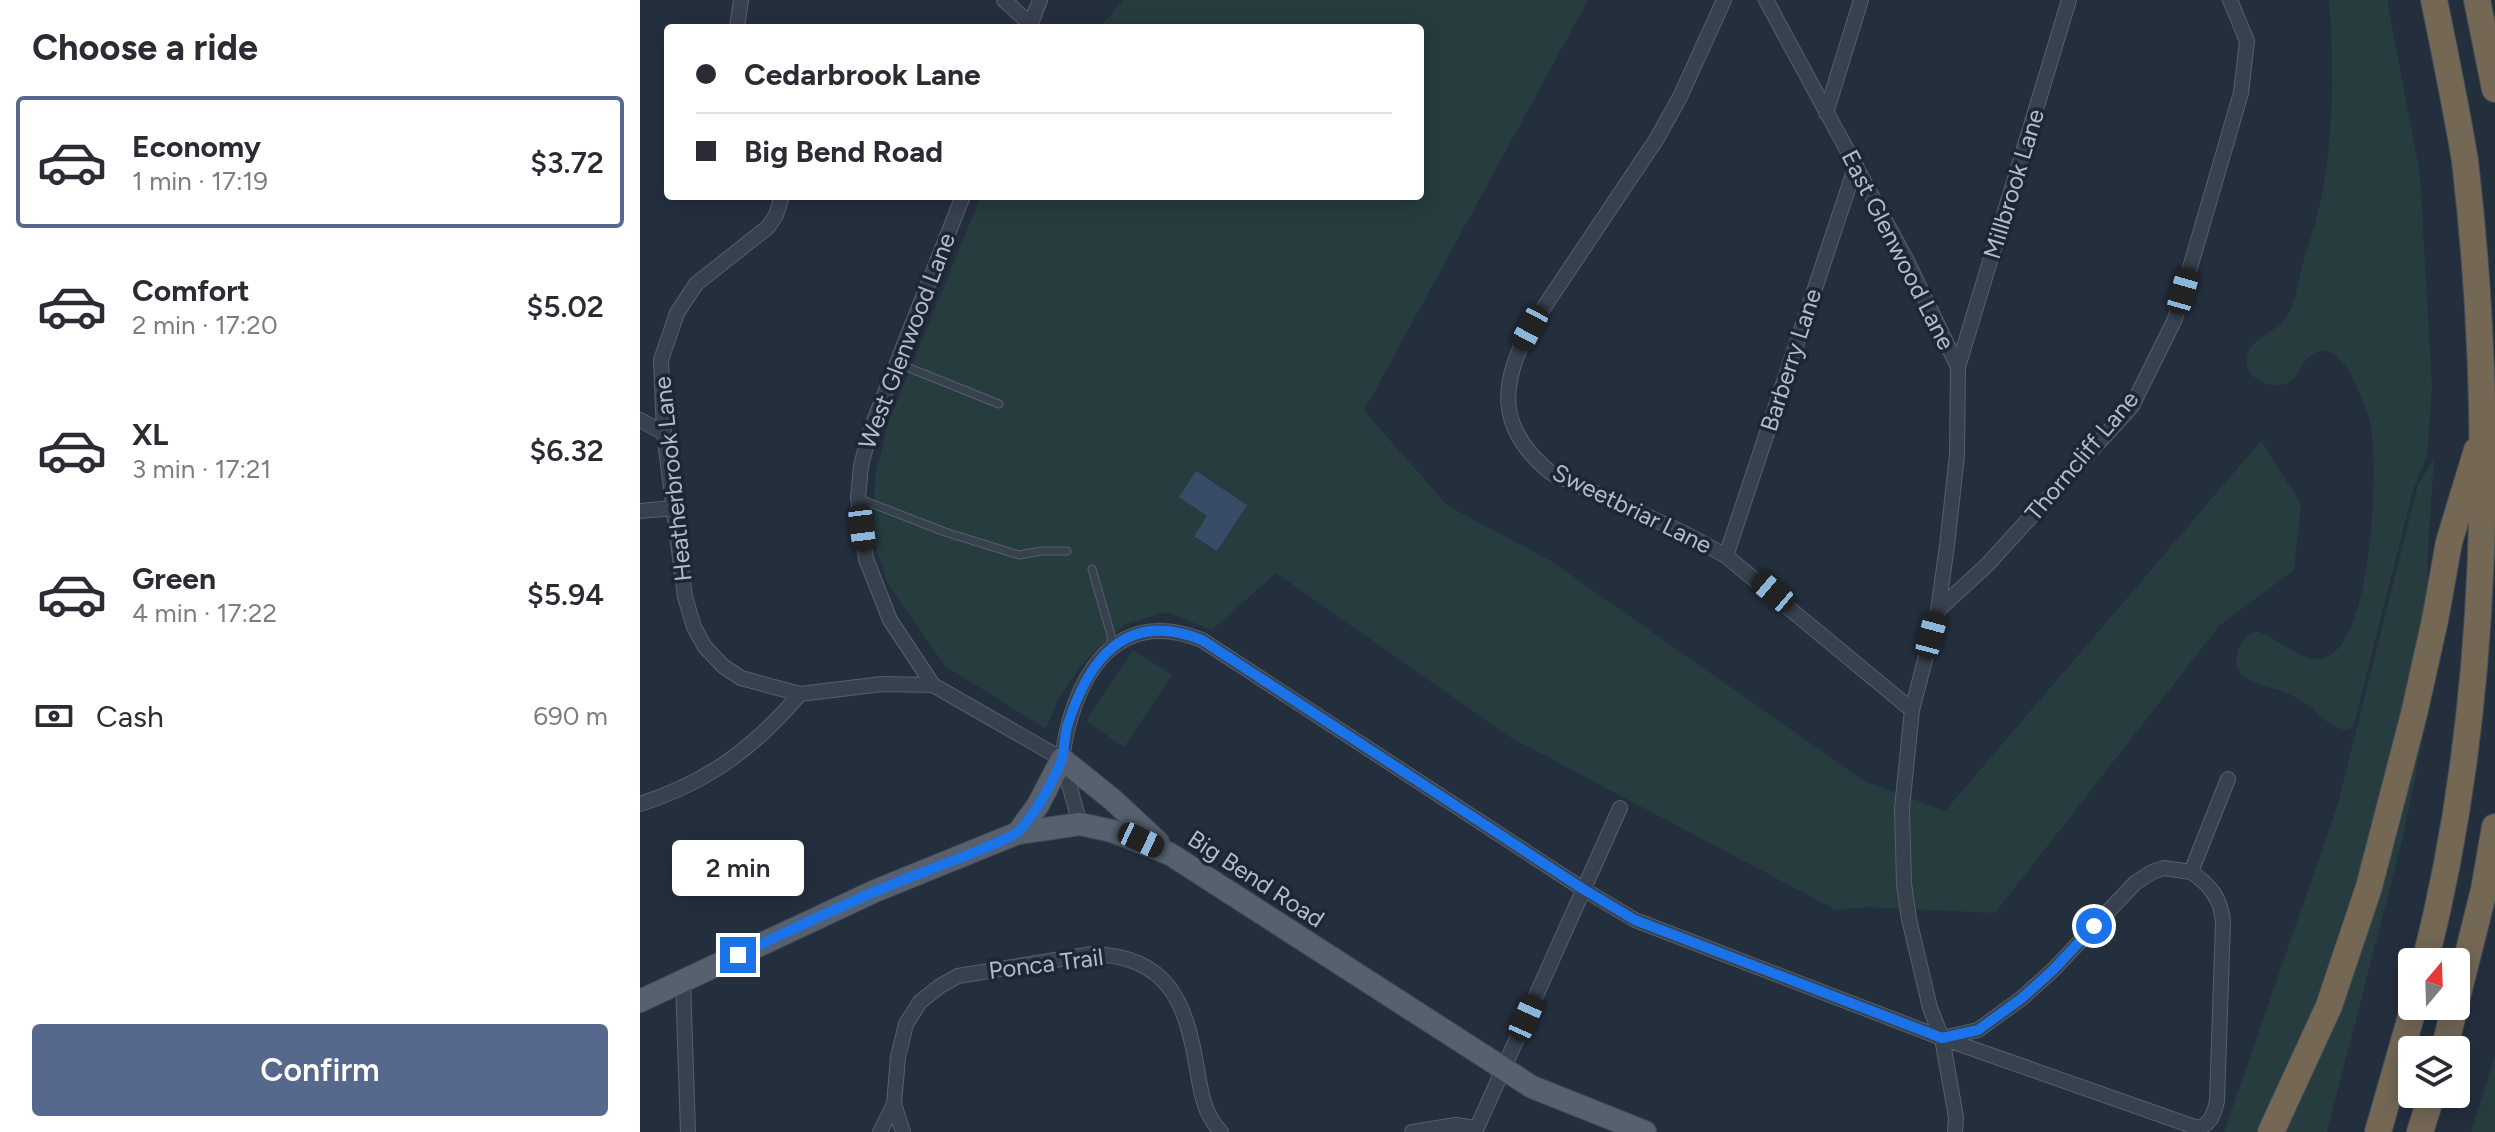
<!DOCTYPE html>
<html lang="en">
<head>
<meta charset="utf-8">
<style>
	body { margin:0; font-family:Figtree,sans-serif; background:#f7f7f7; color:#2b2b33; height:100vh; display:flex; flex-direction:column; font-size:30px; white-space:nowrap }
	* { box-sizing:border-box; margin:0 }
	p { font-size:26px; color:#7c7c81 }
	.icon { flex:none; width:44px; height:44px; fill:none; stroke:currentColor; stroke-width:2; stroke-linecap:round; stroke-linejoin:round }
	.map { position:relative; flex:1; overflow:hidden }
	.side { display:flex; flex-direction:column; background:#fff; width:640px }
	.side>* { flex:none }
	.top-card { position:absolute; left:24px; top:24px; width:760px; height:176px; border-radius:8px; box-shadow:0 4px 20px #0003; display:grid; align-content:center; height:176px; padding:0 32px; background:#fff }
	.needle { width:52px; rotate:19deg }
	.tools { position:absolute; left:1758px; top:948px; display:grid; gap:16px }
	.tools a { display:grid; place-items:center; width:72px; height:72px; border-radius:8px; background:#fff; box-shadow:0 4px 20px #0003; font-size:40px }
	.end { position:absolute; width:36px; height:36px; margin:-18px; border:10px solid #1a73e8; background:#fff; box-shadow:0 0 0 4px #fff }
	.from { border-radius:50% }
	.bubble { position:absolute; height:56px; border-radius:8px; background:#fff; box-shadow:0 4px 20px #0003; font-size:26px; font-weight:600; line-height:56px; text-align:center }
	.car { position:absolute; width:24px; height:48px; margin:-24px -12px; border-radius:10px; box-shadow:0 0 6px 2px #0007; background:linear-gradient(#222 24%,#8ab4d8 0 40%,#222 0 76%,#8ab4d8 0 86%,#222 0) }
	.top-card b { display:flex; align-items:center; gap:28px; height:76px; font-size:30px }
	.top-card b+b { border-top:2px solid #e1e1e2 }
	.top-card i { width:20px; height:20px; background:#2b2b33 }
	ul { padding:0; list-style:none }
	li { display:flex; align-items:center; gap:24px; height:132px; margin:0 16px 12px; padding:0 16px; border:4px solid transparent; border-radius:8px }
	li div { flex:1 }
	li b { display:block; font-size:30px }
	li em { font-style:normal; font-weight:600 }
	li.on { border-color:#56698c }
	li>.icon { width:72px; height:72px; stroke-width:1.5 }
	h2 { padding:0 32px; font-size:36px; line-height:96px }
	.pay { display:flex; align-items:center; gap:20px; height:88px; padding:0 32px; font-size:30px }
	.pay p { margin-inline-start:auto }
	.cta { display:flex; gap:16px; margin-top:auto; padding:16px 32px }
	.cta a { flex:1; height:92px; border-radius:8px; background:#56698c; color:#fff; font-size:32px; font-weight:600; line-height:92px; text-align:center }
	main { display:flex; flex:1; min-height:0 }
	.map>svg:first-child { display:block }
</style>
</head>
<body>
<main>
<section class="side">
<h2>Choose a ride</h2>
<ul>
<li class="on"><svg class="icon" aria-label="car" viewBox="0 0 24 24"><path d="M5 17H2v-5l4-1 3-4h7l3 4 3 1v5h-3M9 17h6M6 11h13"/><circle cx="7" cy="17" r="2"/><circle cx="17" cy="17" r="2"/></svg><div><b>Economy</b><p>1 min · 17:19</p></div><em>$3.72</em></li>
<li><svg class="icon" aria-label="car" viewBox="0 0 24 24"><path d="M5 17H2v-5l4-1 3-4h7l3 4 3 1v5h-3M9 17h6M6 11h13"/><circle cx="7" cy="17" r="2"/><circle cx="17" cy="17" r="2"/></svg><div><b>Comfort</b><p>2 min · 17:20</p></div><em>$5.02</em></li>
<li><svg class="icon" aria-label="car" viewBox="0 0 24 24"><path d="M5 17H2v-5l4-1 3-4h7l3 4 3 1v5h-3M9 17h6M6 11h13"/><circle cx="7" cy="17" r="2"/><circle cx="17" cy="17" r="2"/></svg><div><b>XL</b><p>3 min · 17:21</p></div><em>$6.32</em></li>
<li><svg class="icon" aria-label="car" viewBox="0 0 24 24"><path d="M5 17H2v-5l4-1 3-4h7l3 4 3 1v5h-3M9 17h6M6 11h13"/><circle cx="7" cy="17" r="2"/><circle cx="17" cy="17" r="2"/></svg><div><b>Green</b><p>4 min · 17:22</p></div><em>$5.94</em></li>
</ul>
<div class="pay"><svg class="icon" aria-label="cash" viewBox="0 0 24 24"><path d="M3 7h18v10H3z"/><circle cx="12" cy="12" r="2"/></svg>Cash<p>690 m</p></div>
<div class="cta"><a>Confirm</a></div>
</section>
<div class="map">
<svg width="1855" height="1132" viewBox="0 0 1855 1132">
	<rect width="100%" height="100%" fill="#242f3e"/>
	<!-- green -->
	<path fill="#263c3f" d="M484,0H948L724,411L808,506L911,561L1224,781L1305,811L1621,441L1661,504L1654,570L1580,625L1355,913L1226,907L1196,910L870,737L636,573L572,630L526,612L485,624L445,661L419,697L406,729L305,666L248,584L233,539L235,478L248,423L341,196H780V28H459Z
		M1689,0H1747L1780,175L1792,386L1787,457L1774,487L1714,724L1708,730C1687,729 1679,711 1661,701C1654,697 1647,692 1639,690C1620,685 1591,680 1597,654C1600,642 1606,636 1616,631C1635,636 1663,663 1681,659C1733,649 1737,476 1732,433C1730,415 1720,394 1712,377C1703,360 1686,339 1667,359C1660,366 1658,377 1649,382C1632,392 1603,378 1607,357C1610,337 1639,332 1648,315C1656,300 1659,279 1663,263C1669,242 1677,220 1681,199C1694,134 1694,66 1689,0Z
		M1794,459L1787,562L1797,667L1763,837L1687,1132H1584L1698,804L1778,485Z
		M493,650L532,675L484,747L446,721Z
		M1855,1055V1132H1831Z"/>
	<!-- water -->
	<path fill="#394c67" d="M556,471L607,505L577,551L554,536L567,516L539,497Z"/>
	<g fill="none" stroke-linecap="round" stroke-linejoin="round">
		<!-- service casing -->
		<g stroke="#565f6c" stroke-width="9">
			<path id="service" d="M257,363L359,404
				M220,499L305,532L379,555L401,551H427
				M452,569L471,635V646"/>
		</g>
		<!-- minor casing -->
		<g stroke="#565f6c" stroke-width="16">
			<path id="minor" d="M364,0L390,24
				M1084,0L1040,97L1016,140L890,328C859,385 857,429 911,473L1042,532L1086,556L1272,710
				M1126,0L1266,259L1318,367L1317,455L1307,546L1298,610L1272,710L1262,808L1264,884L1269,919L1290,1008L1302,1038L1316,1117L1315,1132
				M97,28L101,0
				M389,28L400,0
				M1186,113L1221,0
				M142,196L136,215L128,227L56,284L37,313L21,360L24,433L45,597L54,627L65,647L83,666L101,678L160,694
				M323,196L230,431L221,466L218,498L226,559L250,620L293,685L422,759L440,824
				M1318,367L1429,0
				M0,420L24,433
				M0,511L34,508
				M1086,556L1216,165
				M1298,610L1347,565L1492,406L1535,319L1601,93L1607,41L1590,0
				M422,759C432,682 472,604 562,640L943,889L995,920L1302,1038L1558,1128C1571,1124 1574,1114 1577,1101L1583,922C1581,898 1570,885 1551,872
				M0,804C68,782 114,748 160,694L242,684L293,685
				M43,981L48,1132
				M1303,1038L1338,1030L1382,998L1414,969L1495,883L1512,872L1524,868L1551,872L1588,779
				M254,1104L258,1057L266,1024L280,1002L300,986L318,976L452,954C529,956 546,1003 557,1069C561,1093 564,1114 581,1132
				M240,1132L254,1104L263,1132
				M772,1132L816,1125L835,1128
				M835,1132L980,808"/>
		</g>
		<!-- primary casing -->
		<g stroke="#414a57" stroke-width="24">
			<path id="primary" d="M378,833L398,805L422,759L473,800L518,842
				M0,1001L235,891L378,833L440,824L472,831L530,854L892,1087L1005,1132"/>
		</g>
		<!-- motorway casing -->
		<g stroke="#434c59" stroke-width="28">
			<path id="motorway" d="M1837,0L1855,89
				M1785,962C1850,709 1855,419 1825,161C1816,107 1805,53 1794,0
				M1804,1050L1844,890L1855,827
				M1631,1132L1689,1006L1729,887L1774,714L1795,620L1809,542L1837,450
				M1738,1132L1774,1006
				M1780,1132L1792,1094"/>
		</g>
		<!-- service -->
		<use href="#service" stroke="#38414e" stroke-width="7"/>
		<!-- minor -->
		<use href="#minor" stroke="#38414e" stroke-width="14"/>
		<!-- primary -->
		<use href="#primary" stroke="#56606e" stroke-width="22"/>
		<!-- motorway -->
		<use href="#motorway" stroke="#746855" stroke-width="26"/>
	</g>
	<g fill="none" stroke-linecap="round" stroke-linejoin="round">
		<!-- route -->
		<path stroke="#1a73e8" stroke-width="10" d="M98,955C151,930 204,904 258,882C279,873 370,841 380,830C397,811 411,785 421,762C425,751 424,738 427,727C448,659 486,609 562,640L943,889L995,920L1302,1038L1338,1030L1382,998L1414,969L1454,926"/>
	</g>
	<g text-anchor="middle" stroke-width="7" stroke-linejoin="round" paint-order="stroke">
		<!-- street labels -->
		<g font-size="24" fill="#b4bcc9" stroke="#1d2633">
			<text transform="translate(1374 184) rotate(-73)" y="8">Millbrook Lane</text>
			<text transform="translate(1258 250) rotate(63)" y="8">East Glenwood Lane</text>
			<text transform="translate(267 341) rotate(-69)" y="8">West Glenwood Lane</text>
			<text transform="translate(1151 360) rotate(-72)" y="8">Barberry Lane</text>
			<text transform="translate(1442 456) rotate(-50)" y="8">Thorncliff Lane</text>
			<text transform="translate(33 479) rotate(-96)" y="8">Heatherbrook Lane</text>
			<text transform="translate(992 509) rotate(26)" y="8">Sweetbriar Lane</text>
			<text transform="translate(616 879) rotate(33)" y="8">Big Bend Road</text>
			<text transform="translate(406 964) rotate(-7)" y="8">Ponca Trail</text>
		</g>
	</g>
</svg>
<div class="tools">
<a><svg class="needle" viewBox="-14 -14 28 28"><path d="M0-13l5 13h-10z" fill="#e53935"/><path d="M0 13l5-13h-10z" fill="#7c7c81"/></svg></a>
<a><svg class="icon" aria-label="layers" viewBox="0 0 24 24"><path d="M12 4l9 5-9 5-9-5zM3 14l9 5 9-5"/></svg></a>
</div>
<i class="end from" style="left:1454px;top:926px"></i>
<i class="end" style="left:98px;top:955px"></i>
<div class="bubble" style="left:32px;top:840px;width:132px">2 min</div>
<i class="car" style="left:1543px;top:291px;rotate:16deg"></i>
<i class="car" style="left:890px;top:328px;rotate:208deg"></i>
<i class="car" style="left:222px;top:528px;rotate:173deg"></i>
<i class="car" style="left:1133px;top:592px;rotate:310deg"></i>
<i class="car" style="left:1291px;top:635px;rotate:15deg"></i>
<i class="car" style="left:501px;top:840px;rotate:115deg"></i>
<i class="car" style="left:886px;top:1018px;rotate:24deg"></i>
<div class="top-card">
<b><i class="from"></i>Cedarbrook Lane</b>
<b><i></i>Big Bend Road</b>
</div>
</div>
</main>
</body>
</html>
